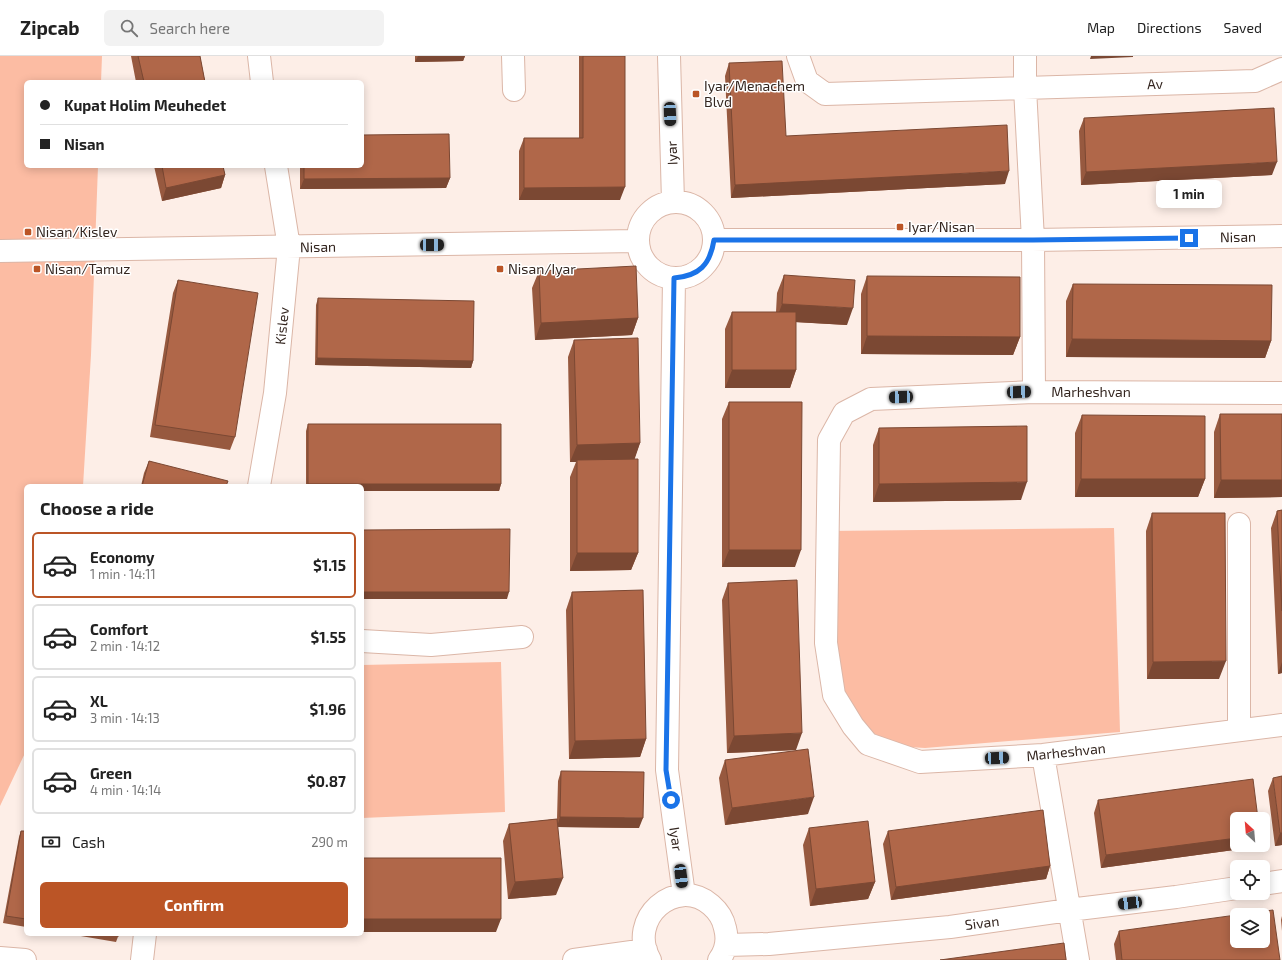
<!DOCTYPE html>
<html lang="en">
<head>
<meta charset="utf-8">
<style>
	body { margin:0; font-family:"Exo 2",sans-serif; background:#f2f2f2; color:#222; height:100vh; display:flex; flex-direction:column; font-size:15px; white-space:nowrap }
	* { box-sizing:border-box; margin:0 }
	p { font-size:13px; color:#767676 }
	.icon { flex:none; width:22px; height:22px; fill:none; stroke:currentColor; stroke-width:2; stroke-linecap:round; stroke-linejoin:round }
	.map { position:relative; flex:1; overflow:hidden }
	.details { position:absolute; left:24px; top:428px; width:340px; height:452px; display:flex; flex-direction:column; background:#fff; border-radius:6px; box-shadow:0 2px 10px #0003 }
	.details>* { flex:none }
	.top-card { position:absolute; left:24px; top:24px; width:340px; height:88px; border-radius:6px; box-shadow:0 2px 10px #0003; display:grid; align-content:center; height:88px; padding:0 16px; background:#fff }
	.needle { width:26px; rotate:334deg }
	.tools { position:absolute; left:1230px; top:756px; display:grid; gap:8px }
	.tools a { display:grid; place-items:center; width:40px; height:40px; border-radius:6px; background:#fff; box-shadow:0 2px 10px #0003; font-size:20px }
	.end { position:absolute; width:18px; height:18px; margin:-9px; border:5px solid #1a73e8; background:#fff; box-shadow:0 0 0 2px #fff }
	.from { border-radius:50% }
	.bubble { position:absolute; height:28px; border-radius:6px; background:#fff; box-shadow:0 2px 10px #0003; font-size:13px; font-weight:700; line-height:28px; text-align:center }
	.car { position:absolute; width:12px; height:24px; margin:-12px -6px; border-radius:5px; box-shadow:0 0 3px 1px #0007; background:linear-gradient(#222 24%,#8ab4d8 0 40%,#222 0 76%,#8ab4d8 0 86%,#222 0) }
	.top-card b { display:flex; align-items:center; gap:14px; height:38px; font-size:15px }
	.top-card b+b { border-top:1px solid #e0e0e0 }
	.top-card i { width:10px; height:10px; background:#222 }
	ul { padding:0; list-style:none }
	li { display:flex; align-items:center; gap:12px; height:66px; margin:0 8px 6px; padding:0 8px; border:2px solid #e0e0e0; border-radius:6px }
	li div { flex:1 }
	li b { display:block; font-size:15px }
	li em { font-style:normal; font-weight:700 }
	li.active { border-color:#bb5526 }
	li>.icon { width:36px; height:36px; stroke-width:1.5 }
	h2 { padding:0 16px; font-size:18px; line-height:48px }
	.pay { display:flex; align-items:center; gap:10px; height:44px; padding:0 16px; font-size:15px }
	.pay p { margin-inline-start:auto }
	.primary-button { display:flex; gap:8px; margin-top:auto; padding:8px 16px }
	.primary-button a { flex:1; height:46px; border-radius:6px; background:#bb5526; color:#fff; font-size:16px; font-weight:700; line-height:46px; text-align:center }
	header { display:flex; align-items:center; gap:24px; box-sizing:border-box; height:56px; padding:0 20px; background:#fff; border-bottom:1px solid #e0e0e0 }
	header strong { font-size:19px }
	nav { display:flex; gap:22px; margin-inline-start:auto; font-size:14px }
	.search { width:280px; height:36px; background:#f2f2f2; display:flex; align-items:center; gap:10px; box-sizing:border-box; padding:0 14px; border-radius:6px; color:#767676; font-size:15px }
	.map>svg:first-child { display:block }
</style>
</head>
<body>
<header>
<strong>Zipcab</strong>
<div class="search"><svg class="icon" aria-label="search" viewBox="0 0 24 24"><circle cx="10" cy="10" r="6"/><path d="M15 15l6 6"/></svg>Search here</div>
<nav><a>Map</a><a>Directions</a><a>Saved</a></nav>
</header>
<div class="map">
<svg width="1282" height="904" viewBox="0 0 1282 904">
	<rect width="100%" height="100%" fill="#fdeee7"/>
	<!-- green -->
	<path fill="#fcbca3" d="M0,0H102L101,26H26V110H98L91,299L83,430H26V695L0,750Z
		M1114,472L1120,676L925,692L893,690L859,667L831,625L827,475Z
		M501,606L505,756L362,762V609Z"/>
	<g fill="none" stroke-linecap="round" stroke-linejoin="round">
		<!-- minor casing -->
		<g stroke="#dbb6a7" stroke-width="24">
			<path id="minor" d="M259,0L262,26
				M513,0L514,34
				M669,0L673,146
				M798,0L807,25L825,38L1255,25L1282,13
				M1025,0V32L1033,184L1034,336
				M638 184a38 38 0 1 1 76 0a38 38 0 1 1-76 0Z
				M714,184H1033L1282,180
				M0,195L637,185
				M674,222L667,714L684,839
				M1282,337L1034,336L871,343L844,357L829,384L826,587L834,639L853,670L868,688L920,706L1043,699L1282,669
				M259,430L275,337L289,191L276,110
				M362,585L431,589L522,581
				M1239,674V468
				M1043,699L1078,904
				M1263,828L1282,825
				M726,889L769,888L950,871L1069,854L1176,841L1237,832
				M0,902L25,904
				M142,904L145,878
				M574,904L646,894
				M650,904C626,863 676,819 711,849C718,855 723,862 725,872C728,883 726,895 719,904"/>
		</g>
		<!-- minor -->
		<use href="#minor" stroke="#fff" stroke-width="22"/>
	</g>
	<!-- wall -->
	<path fill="#97593f" d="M131,0H200L205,26H136Z
		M415,0H465L463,5L415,6Z
		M579,0H625L620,144H519V95L524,82H579Z
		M729,7L786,80L1005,128L731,142L725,20Z
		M1084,62L1272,119L1081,129L1079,75Z
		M154,110H223L225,119L221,132L162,145Z
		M300,110H362L450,122L446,132L300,133Z
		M539,215L638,262L632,279L535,284L532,232Z
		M784,219L847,269L796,266V314L790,332H725V273L732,256H776L777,237Z
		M867,220L1020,281L1013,299L861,298V238Z
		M178,224L235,381L230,394L150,381L173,237Z
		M1073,228L1271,285L1265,302L1066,301V245Z
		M318,242L473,305L471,312L315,309L316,249Z
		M574,284L640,387L634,403L638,497L631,514L570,515V421L576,406H570L568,301Z
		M729,346L795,511H722V363Z
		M1220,358H1282V441L1214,442V376Z
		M1082,359L1205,423L1198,441H1075V377Z
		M308,368L501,428L499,435H362V430H306V375Z
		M879,372L1021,444L873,446V389Z
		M149,405L226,430H141L144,417Z
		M1282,454V617L1278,618L1271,472L1277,455Z
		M1152,457L1219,623H1147L1146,475Z
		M728,527L796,694L727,697L722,544Z
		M572,536L646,683L640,701L569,703L566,554Z
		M725,704L808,758L725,769L719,722Z
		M561,715L639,772L558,771L556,839L508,843L503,785L509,768L557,763L558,725Z
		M1273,722L1282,789L1275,790L1268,735Z
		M1098,744L1256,791L1101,812L1094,757Z
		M809,772L875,826L868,843L810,850L803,789Z
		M21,775H26V871L3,867L19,781Z
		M888,775L1050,810L1046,823L891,844L883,788Z
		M1282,860V875L1281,864Z
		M1119,875L1280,904H1116L1114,888Z
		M69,878H119L116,886Z"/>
	<!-- shaded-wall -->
	<path fill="#7b4833" d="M418,0H465L463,5L415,6Z
		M1091,0H1133V1L1090,3Z
		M1277,106L1272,119L1081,129L1086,116Z
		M1009,115L1005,128L731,142L735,129Z
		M225,119L221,132L162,145L166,132Z
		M450,122L446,132L300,133L304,123Z
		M625,131L620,144H519L524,132Z
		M782,248L853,252L847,269L776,265Z
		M638,262L632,279L535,284L541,267Z
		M867,280L1020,281L1013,299L861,298Z
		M1072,283L1271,285L1265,302L1066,301Z
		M317,302L473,305L471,312L315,309Z
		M732,314H796L790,332H725Z
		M640,387L634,405L577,404L576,406H570L577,389Z
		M1081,423H1205L1198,441H1075Z
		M1221,424H1282V441L1214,442Z
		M1027,426L1021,444L873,446L879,428Z
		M308,428H501L499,435H362V430H308Z
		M729,494H801L795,511H722Z
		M577,497H638L631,514L570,515Z
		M362,536H509L507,543H362Z
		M1226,605L1219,623H1147L1153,606Z
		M1282,606V617L1278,618Z
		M802,677L796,694L727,697L734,680Z
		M646,683L640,701L569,703L575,685Z
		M814,741L808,758L725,769L732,752Z
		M560,761L643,762L639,772L557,771Z
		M1280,777H1282V789L1275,790Z
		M1237,782V789H1257L1256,791L1101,812L1106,799Z
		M1050,810L1046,823L891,844L896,831Z
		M563,822L556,839L508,843L515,826Z
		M875,826L868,843L810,850L816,833Z
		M362,863H501L496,876H362Z"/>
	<!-- building -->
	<path fill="#b06749" stroke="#7b4833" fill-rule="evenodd" d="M138,0H200L205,26H144Z
		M583,0H625V131L524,132V82H583Z
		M782,5L786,80L1007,69L1009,115L735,129L729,7Z
		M1274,52L1277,106L1086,116L1084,62Z
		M449,78L450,122L304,123V110H362V79Z
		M162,110H223L225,119L166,132Z
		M636,210L638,262L541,267L539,215Z
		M784,219L855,224L853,252L782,248Z
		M867,220L1020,221V281L867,280Z
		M178,224L258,237L235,381L155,369Z
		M1073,228L1272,229L1271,285L1072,283Z
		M318,242L474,245L473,305L317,302Z
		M732,256H796V314H732Z
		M638,282L640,387L577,389L574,284Z
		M729,346H802L801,494H729Z
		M1220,358H1282V424H1221Z
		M1082,359L1205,360V423H1081Z
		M308,368H501V428H308Z
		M1027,370V426L879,428V372Z
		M638,403V497H577V404Z
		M149,405L228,425L226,430H142Z
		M1282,454V555L1277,455Z
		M1152,457H1225L1226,605L1153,606Z
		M510,473L509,536H362V474Z
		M797,524L802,677L734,680L728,527Z
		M643,534L646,683L575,685L572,536Z
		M808,693L814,741L732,752L725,704Z
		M561,715L644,716L643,762L560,761Z
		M1282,720V777H1280L1273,722Z
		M1253,723L1258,763H1237V782L1106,799L1098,744Z
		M1043,754L1050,810L896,831L888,775Z
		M557,763L563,822L515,826L509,768Z
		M868,765L875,826L816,833L809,772Z
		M21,775H26V863L6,860Z
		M362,802H501V863H362Z
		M1273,854L1280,904H1122L1119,875ZM1237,859H1263V885H1237Z
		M110,878H119V880Z
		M1064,887L1066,904H940Z"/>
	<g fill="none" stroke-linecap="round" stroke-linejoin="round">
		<!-- route -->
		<path stroke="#1a73e8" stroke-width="5" d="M671,744L666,714L674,222C699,220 710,209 714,184H1033L1189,182"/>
	</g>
	<!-- markers -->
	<g fill="#bb5526" stroke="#fff" stroke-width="1.5">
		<rect x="692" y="34" width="8" height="8" rx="2"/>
		<rect x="896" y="167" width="8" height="8" rx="2"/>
		<rect x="24" y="172" width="8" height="8" rx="2"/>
		<rect x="33" y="209" width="8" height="8" rx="2"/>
		<rect x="496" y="209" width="8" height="8" rx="2"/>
	</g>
	<g text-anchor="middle" stroke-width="3" stroke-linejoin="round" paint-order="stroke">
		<!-- street labels -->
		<g font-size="14" fill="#342620" stroke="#fff">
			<text transform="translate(1155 28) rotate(-2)" y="5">Av</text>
			<text transform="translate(672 97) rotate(-92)" y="5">Iyar</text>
			<text transform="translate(1238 181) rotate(-1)" y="5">Nisan</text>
			<text transform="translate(318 191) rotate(-1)" y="5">Nisan</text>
			<text transform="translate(282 270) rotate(-84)" y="5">Kislev</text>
			<text x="1091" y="341">Marheshvan</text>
			<text transform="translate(1066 696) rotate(-6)" y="5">Marheshvan</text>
			<text transform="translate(676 783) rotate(82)" y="5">Iyar</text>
			<text transform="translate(982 867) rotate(-7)" y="5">Sivan</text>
		</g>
		<!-- poi labels -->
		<g font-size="14" fill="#342620" stroke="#fff" text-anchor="start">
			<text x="704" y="35">Iyar/Menachem<tspan x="704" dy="16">Blvd</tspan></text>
			<text x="908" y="176">Iyar/Nisan</text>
			<text x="36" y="181">Nisan/Kislev</text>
			<text x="45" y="218">Nisan/Tamuz</text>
			<text x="508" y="218">Nisan/Iyar</text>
		</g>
	</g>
</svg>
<div class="tools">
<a><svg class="needle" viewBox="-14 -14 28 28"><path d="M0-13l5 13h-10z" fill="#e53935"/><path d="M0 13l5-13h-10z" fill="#767676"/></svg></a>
<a><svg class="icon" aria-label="locate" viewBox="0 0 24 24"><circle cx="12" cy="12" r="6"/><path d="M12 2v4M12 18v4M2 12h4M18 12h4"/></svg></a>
<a><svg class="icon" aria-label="layers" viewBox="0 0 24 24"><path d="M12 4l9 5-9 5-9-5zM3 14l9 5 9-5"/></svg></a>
</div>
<i class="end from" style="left:671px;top:744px"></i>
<i class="end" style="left:1189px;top:182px"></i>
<div class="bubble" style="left:1156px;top:124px;width:66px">1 min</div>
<i class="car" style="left:670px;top:58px;rotate:178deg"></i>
<i class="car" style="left:432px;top:189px;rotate:89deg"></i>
<i class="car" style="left:1019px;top:336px;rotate:88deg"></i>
<i class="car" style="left:901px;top:341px;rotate:268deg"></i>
<i class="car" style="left:997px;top:702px;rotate:87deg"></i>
<i class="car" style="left:681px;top:820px;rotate:173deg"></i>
<i class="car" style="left:1130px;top:847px;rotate:263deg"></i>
<div class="top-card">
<b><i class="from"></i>Kupat Holim Meuhedet</b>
<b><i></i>Nisan</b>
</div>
<section class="details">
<h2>Choose a ride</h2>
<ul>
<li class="active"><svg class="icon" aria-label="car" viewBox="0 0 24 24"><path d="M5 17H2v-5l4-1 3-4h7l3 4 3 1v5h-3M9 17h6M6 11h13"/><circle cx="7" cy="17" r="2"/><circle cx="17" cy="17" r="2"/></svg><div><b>Economy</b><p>1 min · 14:11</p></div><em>$1.15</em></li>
<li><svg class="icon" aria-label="car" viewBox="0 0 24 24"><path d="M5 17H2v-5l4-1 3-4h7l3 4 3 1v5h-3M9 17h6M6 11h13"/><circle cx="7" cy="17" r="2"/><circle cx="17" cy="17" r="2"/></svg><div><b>Comfort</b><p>2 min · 14:12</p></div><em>$1.55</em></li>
<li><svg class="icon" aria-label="car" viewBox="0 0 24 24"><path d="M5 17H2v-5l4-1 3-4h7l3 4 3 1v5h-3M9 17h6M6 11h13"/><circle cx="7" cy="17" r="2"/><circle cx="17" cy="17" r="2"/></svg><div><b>XL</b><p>3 min · 14:13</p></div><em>$1.96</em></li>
<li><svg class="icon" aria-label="car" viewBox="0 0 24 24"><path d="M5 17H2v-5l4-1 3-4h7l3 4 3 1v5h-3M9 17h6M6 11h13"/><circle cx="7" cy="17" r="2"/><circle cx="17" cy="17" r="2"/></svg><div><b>Green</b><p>4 min · 14:14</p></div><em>$0.87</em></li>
</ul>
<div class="pay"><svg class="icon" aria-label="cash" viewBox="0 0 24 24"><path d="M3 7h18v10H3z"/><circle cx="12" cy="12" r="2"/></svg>Cash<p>290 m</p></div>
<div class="primary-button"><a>Confirm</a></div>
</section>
</div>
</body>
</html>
